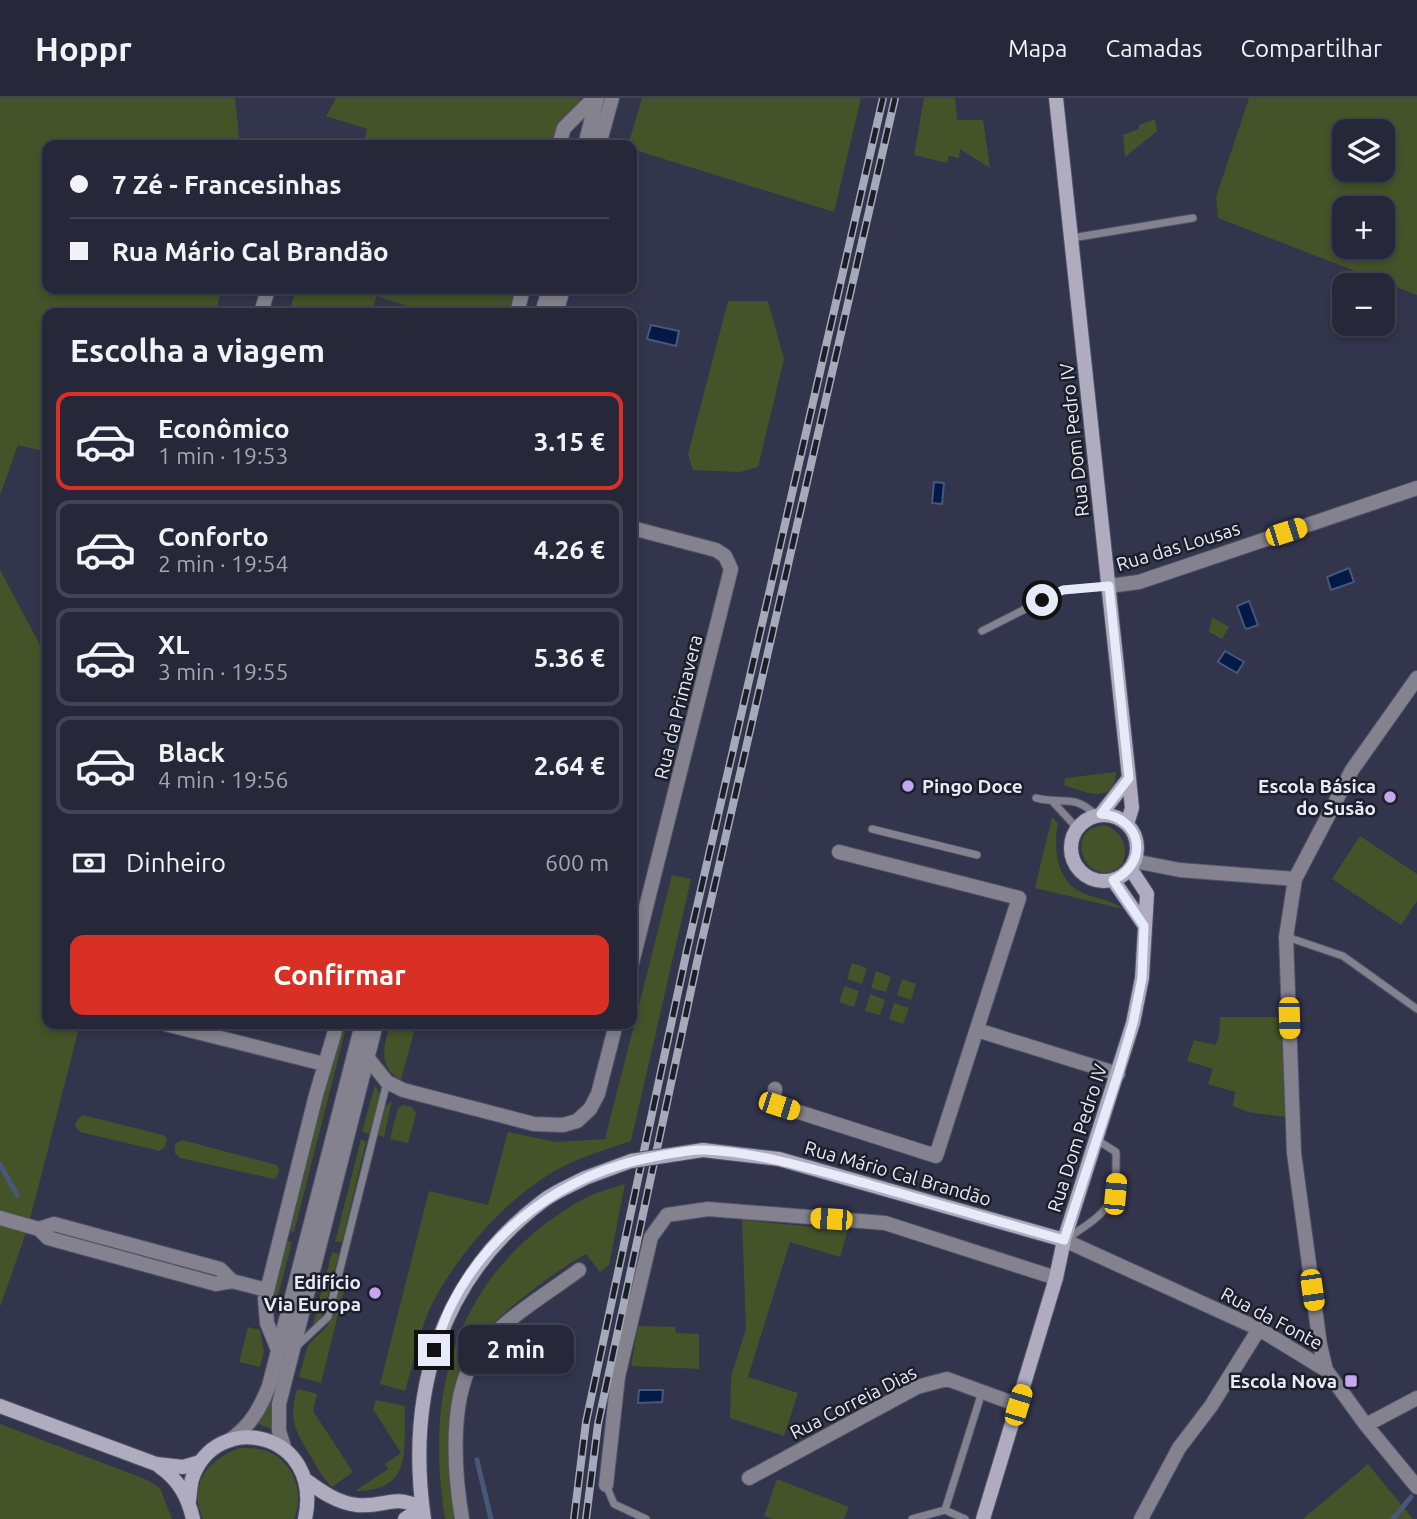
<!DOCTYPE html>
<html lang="pt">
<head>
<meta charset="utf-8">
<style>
	body { margin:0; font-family:Ubuntu,sans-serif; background:#2e3041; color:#f1f3f6; height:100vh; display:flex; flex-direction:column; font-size:26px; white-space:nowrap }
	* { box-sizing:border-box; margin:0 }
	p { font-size:23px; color:#a4a6ae }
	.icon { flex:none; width:38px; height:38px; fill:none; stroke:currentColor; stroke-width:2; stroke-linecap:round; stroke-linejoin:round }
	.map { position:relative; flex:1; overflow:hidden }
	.sheet { position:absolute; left:42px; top:210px; width:595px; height:721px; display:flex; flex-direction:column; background:#262839; border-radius:14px; box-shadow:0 4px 10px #0003,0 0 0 2px #424453 }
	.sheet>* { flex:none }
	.hud { position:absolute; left:42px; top:42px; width:595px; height:154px; border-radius:14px; box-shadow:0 4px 10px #0003,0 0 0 2px #424453; display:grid; align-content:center; height:154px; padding:0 28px; background:#262839 }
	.fabs { position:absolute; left:1332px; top:21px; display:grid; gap:14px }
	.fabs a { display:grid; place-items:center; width:63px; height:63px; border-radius:14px; background:#262839; box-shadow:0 4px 10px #0003,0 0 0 2px #424453; font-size:35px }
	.end { position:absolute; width:32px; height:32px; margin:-16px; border:9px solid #e7eaf8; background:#111; box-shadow:0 0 0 4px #111 }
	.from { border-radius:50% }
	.bubble { position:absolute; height:49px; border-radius:14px; background:#262839; box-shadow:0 4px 10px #0003,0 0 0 2px #424453; font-size:23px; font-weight:600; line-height:49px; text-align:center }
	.car { position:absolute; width:21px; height:42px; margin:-21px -10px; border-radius:9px; box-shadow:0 0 5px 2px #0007; background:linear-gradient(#f5c518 24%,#345 0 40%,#f5c518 0 76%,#345 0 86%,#f5c518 0) }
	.hud b { display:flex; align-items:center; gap:24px; height:66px; font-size:26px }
	.hud b+b { border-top:2px solid #424453 }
	.hud i { width:18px; height:18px; background:#f1f3f6 }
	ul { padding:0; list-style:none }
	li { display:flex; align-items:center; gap:21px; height:98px; margin:0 14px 10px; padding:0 14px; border:4px solid #424453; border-radius:14px }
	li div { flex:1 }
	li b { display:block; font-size:26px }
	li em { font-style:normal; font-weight:600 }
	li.active { border-color:#d93025 }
	li>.icon { width:63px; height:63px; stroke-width:1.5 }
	h2 { padding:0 28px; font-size:32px; line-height:84px }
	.pay { display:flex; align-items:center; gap:18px; height:77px; padding:0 28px; font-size:26px }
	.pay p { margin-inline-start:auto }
	.cta { display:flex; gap:14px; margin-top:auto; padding:14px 28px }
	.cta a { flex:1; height:80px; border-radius:14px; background:#d93025; color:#fff; font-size:28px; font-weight:600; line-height:80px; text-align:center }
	header { display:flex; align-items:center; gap:42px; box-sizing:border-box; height:98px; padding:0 35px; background:#262839; border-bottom:2px solid #424453 }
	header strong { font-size:33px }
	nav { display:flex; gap:38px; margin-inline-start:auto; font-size:24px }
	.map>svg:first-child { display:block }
</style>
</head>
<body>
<header>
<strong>Hoppr</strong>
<nav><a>Mapa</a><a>Camadas</a><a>Compartilhar</a></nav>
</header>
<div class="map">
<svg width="1417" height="1421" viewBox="0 0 1417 1421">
	<rect width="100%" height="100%" fill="#32354c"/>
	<!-- green -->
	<path fill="#445328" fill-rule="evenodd" d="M0,0H235L240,47H47V191H221L216,215H47V354L18,347L0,397Z
		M336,0H582L559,28L555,43L550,42L549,47H363L367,31L326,18Z
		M642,0H861L834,114L632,51V47H628Z
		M924,0H955L957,22H983L990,70L960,51L959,60L949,58L947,65L914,57Z
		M1249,0H1417V197L1218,120L1216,99ZM1344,33H1382V72H1344ZM1382,110V149H1344V110Z
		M1155,21L1157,33L1125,59L1123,37L1139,31V27Z
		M296,191H518L512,215H428L377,198L371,215H289Z
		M728,203H768L784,261L758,369L740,374L693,372L688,356Z
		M0,472L47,560V926H80L28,1129L0,1209Z
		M1212,519L1229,529L1222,541L1209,534Z
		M1116,674C1114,708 1086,694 1064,687L1065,680Z
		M1052,719L1058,725C1053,748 1056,782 1081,794C1097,802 1106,799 1123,811L1035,790Z
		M1104,727C1121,732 1130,750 1122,766C1091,798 1058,732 1104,727Z
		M1360,738L1417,776V803L1401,827L1332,781Z
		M672,777L691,781L631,1043C601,1053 567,1063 542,1081C497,1111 454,1162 430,1210C419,1234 413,1267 405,1293L380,1286L429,1093L488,1107L508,1034L556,1044L605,1041Z
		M852,865L867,870L862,886L847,881Z
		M876,873L891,879L886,894L871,890Z
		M902,881L916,886L911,902L897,897Z
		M845,888L859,893L854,909L839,904Z
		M870,896L885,902L880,917L865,913Z
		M894,905L909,910L903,926L889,921Z
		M1220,919H1281L1285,1019L1248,1014L1233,1008L1235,994L1208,986L1213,971L1187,963L1194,942L1215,947L1219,939Z
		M342,926H347L294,1134L287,1132Z
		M390,926L407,932L408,928L415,930L401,982C377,969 384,948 390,926Z
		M375,987L380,997L369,1036L362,1034Z
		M392,1002L384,1039L377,1037L385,1009Z
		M404,1007L412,1009L416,1016L408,1045L390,1041L398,1010Z
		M83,1017L163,1037L167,1041L165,1049L160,1053L80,1034L75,1028L77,1022Z
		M361,1041L366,1044L342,1144H335Z
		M182,1042L277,1067C280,1073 279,1076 274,1081L180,1060L175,1055V1046Z
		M625,1086L609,1167L600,1174L586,1156C558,1171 491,1220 475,1247C466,1263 464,1281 461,1299C454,1341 448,1378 454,1421H445C423,1285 460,1170 585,1100C597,1094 612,1090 625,1086Z
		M742,1122L848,1132L840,1159L790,1144L748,1279L798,1295L784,1338L730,1320L731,1278L746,1231Z
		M285,1142L292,1144L273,1217L269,1209Z
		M332,1154L339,1156L322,1219L312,1230Z
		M341,1184L346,1185L321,1285L299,1279L308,1247L327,1228L332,1218Z
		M638,1228L675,1229L676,1235L699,1236V1271L631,1268Z
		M248,1229L260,1232L264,1253L260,1269L239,1264Z
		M275,1284L280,1285L274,1332L258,1326L267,1310Z
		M297,1291L317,1296L313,1313L353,1374L332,1389C323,1380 319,1373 313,1362C297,1335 287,1324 297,1291Z
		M376,1302L405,1308C403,1353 414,1393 355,1393L388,1371L385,1366L401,1355L373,1311Z
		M0,1326L145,1381L160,1390L172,1421H0Z
		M240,1350C252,1350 263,1350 273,1356C296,1369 304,1398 294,1421H203C187,1387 208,1361 240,1350Z
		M1368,1366L1413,1421H1303Z
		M777,1381L849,1409L844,1421H773L764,1418Z"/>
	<!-- water -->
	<path fill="#021a45" stroke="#47587b" stroke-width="2" d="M651,227L679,233L676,248L647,241Z
		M934,384L944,385L942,406L932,405Z
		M1349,470L1354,484L1331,492L1327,479Z
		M1249,503L1258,527L1247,531L1245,530L1237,508Z
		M1225,553L1244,564L1237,575L1218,564Z
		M639,1292H663L662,1304L638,1305Z"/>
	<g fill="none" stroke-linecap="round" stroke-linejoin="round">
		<!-- stream -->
		<path stroke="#47587b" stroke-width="5" d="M0,1066L17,1097
			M477,1362L491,1421
			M1393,1421L1411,1399"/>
		<!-- lane casing -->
		<g stroke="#4f5268" stroke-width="9">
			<path id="lane" d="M1072,140L1193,120
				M982,533L1063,492L1108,488
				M1036,700C1063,707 1073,695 1096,717
				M1053,704L1077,730
				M872,731L977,757
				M1287,839L1343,858L1417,911
				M1068,1140C1111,1111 1117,1107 1116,1054L1097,1042
				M295,1250L328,1219L387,984
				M606,1387L614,1406L646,1421
				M912,1421L945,1412
				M965,1421L945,1412L982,1294"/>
		</g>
		<!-- street casing -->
		<g stroke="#4f5268" stroke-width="16">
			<path id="street" d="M559,47L564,30L594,0
				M585,47L597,0
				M599,47L612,0
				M261,215L268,191
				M517,215L523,191
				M542,215L549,191
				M556,215L563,191
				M632,430L716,452L725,458L731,471L632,865
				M1109,488L1139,484L1417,390
				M1134,763L1180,772L1295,781
				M165,926L324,966
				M977,932L1118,976
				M367,959L387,984L403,992L534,1026L563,1027L577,1023L590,1011L598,996L616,926
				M775,991L774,999L780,1008L936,1058L1019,800L839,754
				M0,1120L39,1131L48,1140L216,1186L232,1183L220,1171L54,1126L39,1131
				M1064,1142L1259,1231L1326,1272L1366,1327L1417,1389
				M232,1183L267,1192
				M278,1252L267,1225L265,1201L316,997L337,926
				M1326,1272L1320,1247L1294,1055L1286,839L1295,781L1352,672L1417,580
				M1366,1327L1417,1300
				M230,1342C250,1328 260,1311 269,1288L362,926
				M285,1352L279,1333V1306L376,926
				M749,1380L917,1289L947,1281L1018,1307
				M606,1387L618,1279L651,1139L667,1117L708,1111L885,1125L1056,1180
				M462,1421C454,1373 448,1294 479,1253C503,1221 547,1196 579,1172
				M1141,1421L1179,1350L1211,1308L1259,1231"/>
		</g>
		<!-- secondary casing -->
		<g stroke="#4f5268" stroke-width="16">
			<path id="secondary" d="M1056,0L1129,680L1132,710L1127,726
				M1101,716L1129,680
				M1071 750a33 33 0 1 1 66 0a33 33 0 1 1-66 0Z
				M1113,782L1145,828
				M703,1052L779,1061L1064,1142
				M0,1308L156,1366L183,1369L200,1364
				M160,1369C179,1382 188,1399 193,1421
				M307,1383C322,1394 338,1405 357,1407C386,1410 391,1395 422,1410
				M189,1403C190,1396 190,1388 192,1381C216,1310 324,1334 305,1421
				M405,1421L422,1410
				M424,1421C406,1296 439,1181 543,1103C556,1093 572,1087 585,1080
				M983,1421L1056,1180L1064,1142L1133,925L1142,880L1147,796L1130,770"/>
		</g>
		<!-- lane -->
		<use href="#lane" stroke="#84828e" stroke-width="7"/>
		<!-- street -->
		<use href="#street" stroke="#84828e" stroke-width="14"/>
		<!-- secondary -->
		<use href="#secondary" stroke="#afacc0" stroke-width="14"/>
		<!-- rail casing -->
		<g stroke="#a6a9ba" stroke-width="8">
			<path id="rail" d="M574,1421L586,1324L687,852L883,0
				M586,1421L598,1326L699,855L895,0"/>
		</g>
		<!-- rail -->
		<use href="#rail" stroke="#1c1e28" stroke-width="5" stroke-dasharray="16" stroke-linecap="butt"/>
		<!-- secondary-bridge casing -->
		<g stroke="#4f5268" stroke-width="16" stroke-linecap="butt">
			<path id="secondary-bridge" d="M585,1080L631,1063L703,1052"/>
		</g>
		<!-- secondary-bridge -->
		<use href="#secondary-bridge" stroke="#afacc0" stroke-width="14"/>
	</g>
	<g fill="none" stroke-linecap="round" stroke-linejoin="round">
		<!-- route -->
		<path stroke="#e7eaf8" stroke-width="9" d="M434,1252C439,1239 443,1225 449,1212C488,1131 566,1075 653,1059C670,1056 688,1051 706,1052C763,1055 816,1072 871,1087C935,1105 1000,1124 1064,1142L1118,976L1133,925L1142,880L1144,828L1113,782C1150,765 1142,719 1101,716L1129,680L1109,488L1063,492L1042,502"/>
	</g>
	<!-- markers -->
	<g fill="#c5a7f1" stroke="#1c1e28" stroke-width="2.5">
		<circle cx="908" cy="688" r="7"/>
		<circle cx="1390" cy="699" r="7"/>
		<circle cx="375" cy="1195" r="7"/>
		<rect x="1344" y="1276" width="14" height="14" rx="3.5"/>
	</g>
	<g text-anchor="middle" stroke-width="5" stroke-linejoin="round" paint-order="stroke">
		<!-- street labels -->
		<g font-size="19" fill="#e7eaf8" stroke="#1c1e28">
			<text transform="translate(1074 342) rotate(-96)" y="7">Rua Dom Pedro IV</text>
			<text transform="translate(1178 448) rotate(-17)" y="7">Rua das Lousas</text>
			<text transform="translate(678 609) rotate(-76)" y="7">Rua da Primavera</text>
			<text transform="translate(1077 1040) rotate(-72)" y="7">Rua Dom Pedro IV</text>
			<text transform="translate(898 1075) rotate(16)" y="7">Rua Mário Cal Brandão</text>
			<text transform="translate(1272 1220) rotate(28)" y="7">Rua da Fonte</text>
			<text transform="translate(853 1304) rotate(-27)" y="7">Rua Correia Dias</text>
		</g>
		<!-- poi labels -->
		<g font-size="19" font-weight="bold" fill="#e7eaf8" stroke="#1c1e28" text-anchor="end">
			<text x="922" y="695" text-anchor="start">Pingo Doce</text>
			<text x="1376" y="695">Escola Básica<tspan x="1376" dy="22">do Susão</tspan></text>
			<text x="361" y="1191">Edifício<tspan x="361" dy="22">Via Europa</tspan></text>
			<text x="1337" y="1290">Escola Nova</text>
		</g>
	</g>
</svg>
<div class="fabs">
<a><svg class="icon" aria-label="layers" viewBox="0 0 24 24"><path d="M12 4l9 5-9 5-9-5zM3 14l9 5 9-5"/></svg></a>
<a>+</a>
<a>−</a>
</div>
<i class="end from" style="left:1042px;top:502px"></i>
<i class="end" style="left:434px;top:1252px"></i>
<div class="bubble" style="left:458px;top:1227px;width:116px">2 min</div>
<i class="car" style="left:1286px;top:434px;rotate:72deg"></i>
<i class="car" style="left:1289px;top:920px;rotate:178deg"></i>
<i class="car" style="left:779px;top:1008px;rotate:108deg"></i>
<i class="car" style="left:1115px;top:1096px;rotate:5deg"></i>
<i class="car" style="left:831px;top:1121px;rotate:274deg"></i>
<i class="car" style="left:1312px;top:1192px;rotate:172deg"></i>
<i class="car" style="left:1018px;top:1307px;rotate:17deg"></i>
<div class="hud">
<b><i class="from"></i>7 Zé - Francesinhas</b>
<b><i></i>Rua Mário Cal Brandão</b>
</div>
<section class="sheet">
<h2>Escolha a viagem</h2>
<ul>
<li class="active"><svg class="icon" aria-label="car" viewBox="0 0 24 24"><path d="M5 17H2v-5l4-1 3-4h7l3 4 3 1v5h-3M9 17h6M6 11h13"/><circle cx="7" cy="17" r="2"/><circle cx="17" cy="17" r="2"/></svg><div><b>Econômico</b><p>1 min · 19:53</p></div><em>3.15 €</em></li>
<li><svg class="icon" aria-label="car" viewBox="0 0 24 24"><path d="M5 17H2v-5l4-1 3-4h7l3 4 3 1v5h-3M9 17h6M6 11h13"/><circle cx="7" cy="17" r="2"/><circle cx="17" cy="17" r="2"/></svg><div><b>Conforto</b><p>2 min · 19:54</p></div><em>4.26 €</em></li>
<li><svg class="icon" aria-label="car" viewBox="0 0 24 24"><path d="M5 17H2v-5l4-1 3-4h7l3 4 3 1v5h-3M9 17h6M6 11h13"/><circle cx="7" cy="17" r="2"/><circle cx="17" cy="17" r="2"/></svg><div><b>XL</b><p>3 min · 19:55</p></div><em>5.36 €</em></li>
<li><svg class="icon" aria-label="car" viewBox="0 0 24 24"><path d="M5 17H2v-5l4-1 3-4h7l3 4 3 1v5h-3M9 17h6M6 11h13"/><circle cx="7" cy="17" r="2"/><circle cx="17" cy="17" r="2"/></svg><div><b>Black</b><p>4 min · 19:56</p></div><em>2.64 €</em></li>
</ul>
<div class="pay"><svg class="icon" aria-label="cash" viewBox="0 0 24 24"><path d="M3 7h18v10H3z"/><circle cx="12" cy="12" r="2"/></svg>Dinheiro<p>600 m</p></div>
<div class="cta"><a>Confirmar</a></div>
</section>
</div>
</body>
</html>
